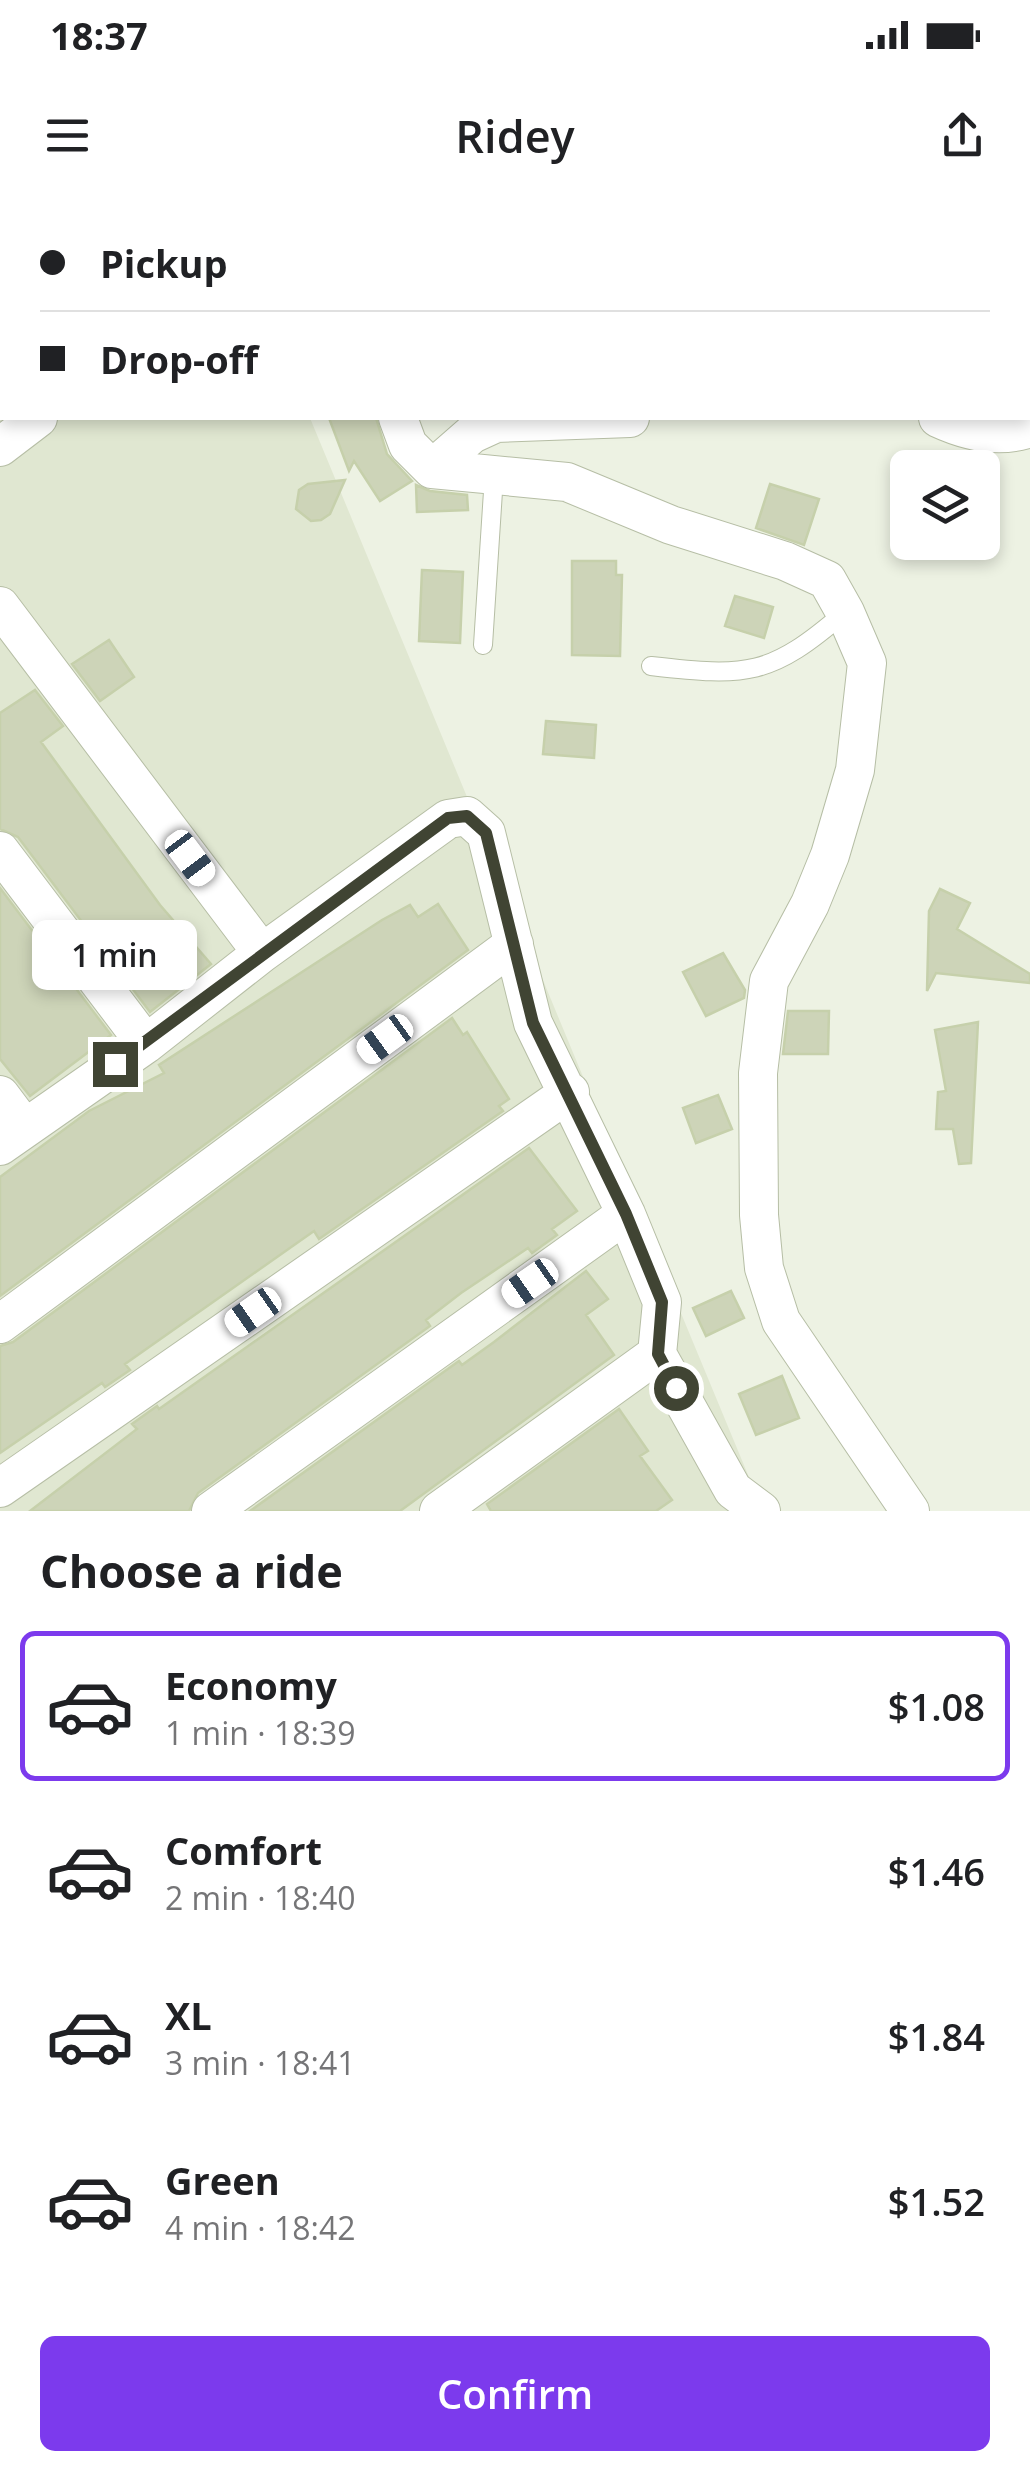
<!DOCTYPE html>
<html lang="en">
<head>
<meta charset="utf-8">
<style>
	body { margin:0; font-family:"Open Sans",sans-serif; background:#f6f6f6; color:#202124; height:100vh; display:flex; flex-direction:column; font-size:38px; white-space:nowrap }
	* { box-sizing:border-box; margin:0 }
	p { font-size:32px; color:#757577 }
	.icon { flex:none; width:55px; height:55px; fill:none; stroke:currentColor; stroke-width:2; stroke-linecap:round; stroke-linejoin:round }
	.map { position:relative; height:1311px; overflow:hidden }
	.details { display:flex; flex-direction:column; background:#fff; flex:1 }
	.details>* { flex:none }
	.top-card { position:absolute; left:0px; top:0px; width:1030px; height:220px; box-shadow:0 5px 15px #0003; display:grid; align-content:center; height:220px; padding:0 40px; background:#fff }
	.fabs { position:absolute; left:890px; top:250px; display:grid; gap:20px }
	.fabs a { display:grid; place-items:center; width:110px; height:110px; border-radius:15px; background:#fff; box-shadow:0 5px 15px #0003; font-size:50px }
	.end { position:absolute; width:45px; height:45px; margin:-22px; border:12px solid #404433; background:#fff; box-shadow:0 0 0 5px #fff }
	.from { border-radius:50% }
	.bubble { position:absolute; height:70px; border-radius:15px; background:#fff; box-shadow:0 5px 15px #0003; font-size:32px; font-weight:600; line-height:70px; text-align:center }
	.car { position:absolute; width:30px; height:60px; margin:-30px -15px; border-radius:12px; box-shadow:0 0 8px 2px #0007; background:linear-gradient(#fff 24%,#345 0 40%,#fff 0 76%,#345 0 86%,#fff 0) }
	.top-card b { display:flex; align-items:center; gap:35px; height:95px; font-size:38px }
	.top-card b+b { border-top:2px solid #e0e0e0 }
	.top-card i { width:25px; height:25px; background:#202124 }
	ul { padding:0; list-style:none }
	li { display:flex; align-items:center; gap:30px; height:150px; margin:0 20px 15px; padding:0 20px; border:5px solid transparent; border-radius:15px }
	li div { flex:1 }
	li b { display:block; font-size:38px }
	li em { font-style:normal; font-weight:600 }
	li.current { border-color:#7c3aed }
	li>.icon { width:90px; height:90px; stroke-width:1.5 }
	h2 { padding:0 40px; font-size:45px; line-height:120px }
	.primary-button { display:flex; gap:20px; margin-top:auto; padding:20px 40px }
	.primary-button a { flex:1; height:115px; border-radius:15px; background:#7c3aed; color:#fff; font-size:40px; font-weight:600; line-height:115px; text-align:center }
	.status { display:flex; justify-content:space-between; align-items:center; height:70px; padding:0 50px; background:#fff; direction:ltr }
	.status svg { height:28px; fill:currentColor }
	header { display:flex; justify-content:space-between; align-items:center; height:130px; padding:0 40px; background:#fff; font-size:45px; font-weight:600 }
	.map>svg:first-child { display:block }
</style>
</head>
<body>
<div class="status"><b>18:37</b><svg viewBox="0 0 49 12"><path d="M0 12V9h3v3zM5 12V6h3v6zM10 12V3h3v9zM15 12V0h3v12zM26 1h20v11H26zM47 4h2v5h-2z"/></svg></div>
<header><svg class="icon" aria-label="menu" viewBox="0 0 24 24"><path d="M4 6h16M4 12h16M4 18h16"/></svg>Ridey<svg class="icon" aria-label="share" viewBox="0 0 24 24"><path d="M12 15V3M7 8l5-5 5 5M5 13v7h14v-7"/></svg></header>
<div class="map">
<svg width="1030" height="1311" viewBox="0 0 1030 1311">
	<rect width="100%" height="100%" fill="#edf2e3"/>
	<!-- residential -->
	<path fill="#e0e7d1" d="M0,0H219L2,2V218H310L763,1311H0Z"/>
	<!-- green -->
	<path fill="#a9e9af" d="M463,0H878L468,2Z"/>
	<!-- building -->
	<path fill="#cdd4b8" stroke="#c6d0ab" stroke-width="2.5" d="M329,218H376L387,254L412,281L380,301L354,261L349,271Z
		M345,280L330,314L321,320L311,321L296,309L299,290L308,284Z
		M770,284L819,299L804,345L756,328Z
		M416,285L430,291L467,295L468,310L417,312Z
		M572,361H616V375H622L620,456L572,455Z
		M422,370L463,372L460,443L419,441Z
		M735,396L773,407L764,438L725,426Z
		M109,440L134,477L100,501L72,464Z
		M35,490L63,526L41,542L160,705L211,764L150,812L18,637L0,629V513Z
		M546,521L596,525L594,558L543,554Z
		M0,688L111,835L30,896L0,859Z
		M940,689L970,703L957,729L1030,774V783L936,773L927,791L929,711Z
		M438,704L468,750L0,1096V977L89,911L164,873L159,865L382,720L410,705L418,717Z
		M723,753L745,790L744,798L706,816L683,772Z
		M788,811H829L828,854H783Z
		M452,818L463,835L467,832L509,899L499,906L503,911L319,1039L314,1031L125,1164L130,1170L105,1187L102,1183L0,1253V1146L13,1142Z
		M978,822L971,963L959,964L953,929H936L938,892L946,891L935,830Z
		M718,895L732,929L696,943L683,908Z
		M529,948L577,1011L552,1029L557,1035L532,1053L528,1048L461,1093L426,1120L430,1126L198,1293L189,1311H30L137,1229L132,1224L157,1206L159,1209Z
		M586,1071L608,1099L586,1115L614,1155L400,1311H250L459,1161L462,1165L494,1142Z
		M731,1091L744,1118L706,1136L693,1108Z
		M782,1176L799,1218L756,1235L739,1194Z
		M619,1209L648,1251L640,1256L672,1300L656,1311H491L487,1304Z"/>
	<g fill="none" stroke-linecap="round" stroke-linejoin="round">
		<!-- service casing -->
		<g stroke="#b6bea5" stroke-width="20">
			<path id="service" d="M483,445L494,276
				M651,466C747,477 770,477 845,412"/>
		</g>
		<!-- minor casing -->
		<g stroke="#b6bea5" stroke-width="40">
			<path id="minor" d="M173,0L174,2
				M78,2L82,0
				M421,2L422,0
				M0,60L2,59
				M398,218L408,245L432,269L567,282L671,325L785,361L827,380L845,412L867,463L855,570L830,655L810,704L769,781L758,873L759,1015L764,1068L781,1121L910,1311
				M938,218C966,231 999,239 1030,228
				M0,247L38,218
				M432,269L472,234L496,223L630,218
				M0,406L262,753
				M0,651L146,844
				M0,895L24,927
				M0,946L146,844L262,753L448,619L467,616L486,633L533,823L626,1014L662,1102L657,1154L733,1290L761,1311
				M0,1124L514,744
				M0,1288L570,892
				M211,1311L626,1014
				M439,1311L657,1154"/>
		</g>
		<!-- service -->
		<use href="#service" stroke="#fff" stroke-width="18"/>
		<!-- minor -->
		<use href="#minor" stroke="#fff" stroke-width="38"/>
	</g>
	<g fill="none" stroke-linecap="round" stroke-linejoin="round">
		<!-- route -->
		<path stroke="#404433" stroke-width="12" d="M115,864L448,618L467,616L486,633L533,823L626,1014L662,1102L658,1154L676,1188"/>
	</g>
</svg>
<div class="fabs">
<a><svg class="icon" aria-label="layers" viewBox="0 0 24 24"><path d="M12 4l9 5-9 5-9-5zM3 14l9 5 9-5"/></svg></a>
</div>
<i class="end from" style="left:676px;top:1188px"></i>
<i class="end" style="left:115px;top:864px"></i>
<div class="bubble" style="left:32px;top:720px;width:165px">1 min</div>
<i class="car" style="left:190px;top:658px;rotate:143deg"></i>
<i class="car" style="left:385px;top:839px;rotate:234deg"></i>
<i class="car" style="left:530px;top:1083px;rotate:235deg"></i>
<i class="car" style="left:253px;top:1112px;rotate:235deg"></i>
<div class="top-card">
<b><i class="from"></i>Pickup</b>
<b><i></i>Drop-off</b>
</div>
</div>
<section class="details">
<h2>Choose a ride</h2>
<ul>
<li class="current"><svg class="icon" aria-label="car" viewBox="0 0 24 24"><path d="M5 17H2v-5l4-1 3-4h7l3 4 3 1v5h-3M9 17h6M6 11h13"/><circle cx="7" cy="17" r="2"/><circle cx="17" cy="17" r="2"/></svg><div><b>Economy</b><p>1 min · 18:39</p></div><em>$1.08</em></li>
<li><svg class="icon" aria-label="car" viewBox="0 0 24 24"><path d="M5 17H2v-5l4-1 3-4h7l3 4 3 1v5h-3M9 17h6M6 11h13"/><circle cx="7" cy="17" r="2"/><circle cx="17" cy="17" r="2"/></svg><div><b>Comfort</b><p>2 min · 18:40</p></div><em>$1.46</em></li>
<li><svg class="icon" aria-label="car" viewBox="0 0 24 24"><path d="M5 17H2v-5l4-1 3-4h7l3 4 3 1v5h-3M9 17h6M6 11h13"/><circle cx="7" cy="17" r="2"/><circle cx="17" cy="17" r="2"/></svg><div><b>XL</b><p>3 min · 18:41</p></div><em>$1.84</em></li>
<li><svg class="icon" aria-label="car" viewBox="0 0 24 24"><path d="M5 17H2v-5l4-1 3-4h7l3 4 3 1v5h-3M9 17h6M6 11h13"/><circle cx="7" cy="17" r="2"/><circle cx="17" cy="17" r="2"/></svg><div><b>Green</b><p>4 min · 18:42</p></div><em>$1.52</em></li>
</ul>
<div class="primary-button"><a>Confirm</a></div>
</section>
</body>
</html>
